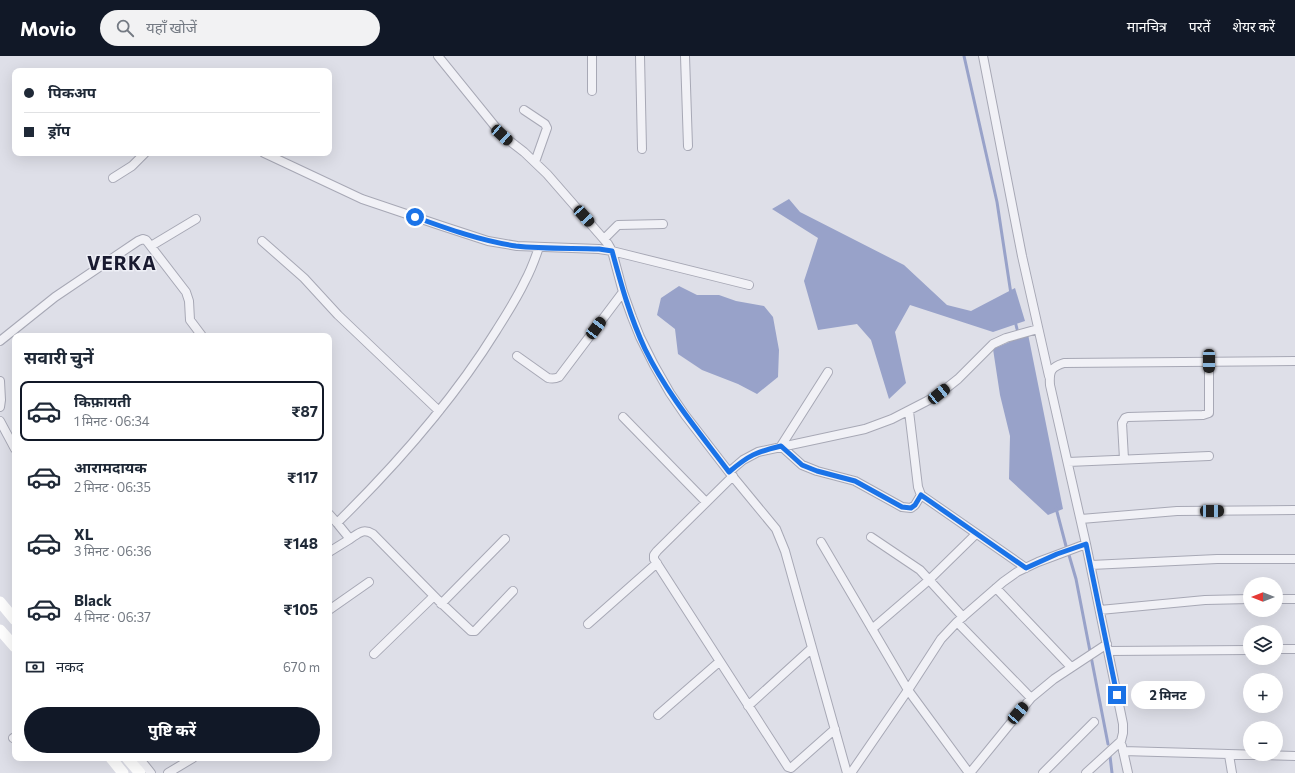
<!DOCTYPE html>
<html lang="hi">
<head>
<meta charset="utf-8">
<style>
	body { margin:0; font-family:Commissioner,"Noto Sans Devanagari",sans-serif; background:#f2f2f3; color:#1f2937; height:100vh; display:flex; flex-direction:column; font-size:15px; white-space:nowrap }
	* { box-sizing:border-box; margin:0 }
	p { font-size:13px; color:#747a83 }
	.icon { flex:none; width:22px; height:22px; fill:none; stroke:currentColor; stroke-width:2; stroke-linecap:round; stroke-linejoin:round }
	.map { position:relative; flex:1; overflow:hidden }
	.drawer { position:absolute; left:12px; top:277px; width:320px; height:428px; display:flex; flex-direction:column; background:#fff; border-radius:8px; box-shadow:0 4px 16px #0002 }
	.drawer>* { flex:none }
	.top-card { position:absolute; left:12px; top:12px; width:320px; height:88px; border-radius:8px; box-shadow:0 4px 16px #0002; display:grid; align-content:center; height:88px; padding:0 12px; background:#fff }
	.needle { width:26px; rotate:270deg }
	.controls { position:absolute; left:1243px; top:521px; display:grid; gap:8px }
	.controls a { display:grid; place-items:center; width:40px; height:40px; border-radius:50%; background:#fff; box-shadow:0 4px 16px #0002; font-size:20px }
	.end { position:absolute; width:18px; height:18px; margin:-9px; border:5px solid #1a73e8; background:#fff; box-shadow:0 0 0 2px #fff }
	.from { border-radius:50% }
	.bubble { position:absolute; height:28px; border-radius:14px; background:#fff; box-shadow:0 4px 16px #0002; font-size:13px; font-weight:700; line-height:28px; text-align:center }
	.car { position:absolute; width:12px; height:24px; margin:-12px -6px; border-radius:5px; box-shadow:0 0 3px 1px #0007; background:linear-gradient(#222 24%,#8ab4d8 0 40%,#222 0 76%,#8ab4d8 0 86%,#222 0) }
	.top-card b { display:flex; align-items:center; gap:14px; height:38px; font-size:15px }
	.top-card b+b { border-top:1px solid #e0e1e3 }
	.top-card i { width:10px; height:10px; background:#1f2937 }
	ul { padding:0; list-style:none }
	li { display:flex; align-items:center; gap:12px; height:60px; margin:0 8px 6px; padding:0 4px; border:2px solid transparent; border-radius:8px }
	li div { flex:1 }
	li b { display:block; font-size:15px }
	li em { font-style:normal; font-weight:700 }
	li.on { border-color:#111827 }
	li>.icon { width:36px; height:36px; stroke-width:1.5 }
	h2 { padding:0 12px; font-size:18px; line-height:48px }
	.pay { display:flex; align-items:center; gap:10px; height:44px; padding:0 12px; font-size:15px }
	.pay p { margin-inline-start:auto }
	.primary-button { display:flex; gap:8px; margin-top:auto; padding:8px 12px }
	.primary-button a { flex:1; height:46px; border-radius:24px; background:#111827; color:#fff; font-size:16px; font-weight:700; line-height:46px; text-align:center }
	header { display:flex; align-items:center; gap:24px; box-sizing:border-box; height:56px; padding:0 20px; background:#111827; color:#fff }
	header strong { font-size:19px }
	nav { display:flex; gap:22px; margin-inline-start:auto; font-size:14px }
	.search { width:280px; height:36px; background:#f2f2f3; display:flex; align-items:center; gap:10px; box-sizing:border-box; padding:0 14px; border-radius:22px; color:#747a83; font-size:15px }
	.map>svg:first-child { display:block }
</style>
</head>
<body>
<header>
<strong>Movio</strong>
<div class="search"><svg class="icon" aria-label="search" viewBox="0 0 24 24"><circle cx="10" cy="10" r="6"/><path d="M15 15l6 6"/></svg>यहाँ खोजें</div>
<nav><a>मानचित्र</a><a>परतें</a><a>शेयर करें</a></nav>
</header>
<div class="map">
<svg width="1295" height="717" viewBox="0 0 1295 717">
	<rect width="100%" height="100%" fill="#dedfe8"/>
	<!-- water -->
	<path fill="#98a2c9" d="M789,143L800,156L904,209L947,249L971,255L1015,232L1025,265L993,276L910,249L895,276L906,327L889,343L871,284L857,268L818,274L804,225L818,182L772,153Z
		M679,230L697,239H719L736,245L764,250L773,261L779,294L778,321L757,338L738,328L702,314L678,298L675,273L657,259L661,242Z
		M1028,278L1063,453L1048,459L1009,423L1010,380L1000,339L993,293Z"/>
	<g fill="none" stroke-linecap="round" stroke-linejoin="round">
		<!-- stream -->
		<path stroke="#98a2c9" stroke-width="3" d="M964,0L997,146L1011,238
			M1015,265L1017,273
			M1056,452L1066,490
			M1069,499L1076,523L1108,688
			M1110,700L1112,717"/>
		<!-- minor casing -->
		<g stroke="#a7a8b5" stroke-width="10">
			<path id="minor" d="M438,0L502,79L524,96L547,118L608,188L612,195L623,236L632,261L640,281L654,309L670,337L685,359L729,416L776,473L785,495L847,717
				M640,0L642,93
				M685,0L688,90
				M983,0L1022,200L1049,320
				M592,35V0
				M524,54L545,68L547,72L535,106
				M264,97L362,143L442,170L488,185L517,190L599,193L612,195L749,229
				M113,122L132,110L145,97
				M604,183L618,169L663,168
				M262,185L304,222L338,259L439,355
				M151,190L196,163
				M0,285L55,241L138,185L143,183L146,184L186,236L189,245L190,264L202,280
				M517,300L548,322C552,323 555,323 559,321L623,236
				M828,316L781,390L802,409L817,415L855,425L902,451L911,452L915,449L921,439
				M0,325L1,344L0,351
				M909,355L918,431L921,439L1026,512
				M623,361L706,446
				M0,365L15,393
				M1124,403L1122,367L1125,362L1128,361L1203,359L1209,357V305
				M1068,406L1209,400
				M729,416L743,404L758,396L865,373L892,363L927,345L939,338L958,323L993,288L1006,282L1038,273
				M733,420L657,495L654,499V503L788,711L791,712L835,673
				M329,458L337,467
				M1081,463L1177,455L1295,454
				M871,481L920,514L963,561
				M350,483C359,477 363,472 373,478L438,544L471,575H475L513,535
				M821,486L908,634L969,717
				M329,496L350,483L337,467C396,409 452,346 496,275C506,259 517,242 525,225C531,214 535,203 539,191
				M1091,509L1217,503H1295
				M996,532L1071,611
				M1276,543H1295
				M441,548L505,483
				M329,554L369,526
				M1100,554L1205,544L1250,543
				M957,566L1031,642
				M588,568L657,507
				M872,573L929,524L976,478
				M1276,593H1295
				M1108,595L1250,594
				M374,598L434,540
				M748,650L812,592
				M658,659L719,606
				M13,682L15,681
				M1122,690L1128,717
				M1123,695L1295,700
				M1229,699L1232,717
				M139,702L151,717
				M168,717L193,702
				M851,717L908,634L941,583L957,566L1003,526L1017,516L1038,506L1086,488
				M970,717L1031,642L1054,623L1107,588
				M1043,717L1094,666
				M1086,717L1121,685L1123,677V668L1086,488L1050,329C1049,315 1051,311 1064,307L1295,305"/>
		</g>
		<!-- minor -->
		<use href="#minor" stroke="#f1f1f6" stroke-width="8"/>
		<!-- secondary -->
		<path stroke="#fff" stroke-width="11" d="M0,546L15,564
			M0,574L15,591
			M111,702L123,717
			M127,702L140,717"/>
	</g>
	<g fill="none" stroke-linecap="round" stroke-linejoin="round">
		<!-- route -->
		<path stroke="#1a73e8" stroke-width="5" d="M415,161C448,173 482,185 516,190C542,193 573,192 599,193L612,195C621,228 630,261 645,293C667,338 699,376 729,416C749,399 756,396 781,390L802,409L817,415L855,425L902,451L911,452L915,449L921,439L1026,512L1057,498L1086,488L1117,639"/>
	</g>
	<g text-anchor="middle" stroke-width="3" stroke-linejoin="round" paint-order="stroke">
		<!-- district labels -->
		<g font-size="19" font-weight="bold" letter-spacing="1" fill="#191a30" stroke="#eeeff6">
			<text x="122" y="214">VERKA</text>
		</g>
	</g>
</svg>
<div class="controls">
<a><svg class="needle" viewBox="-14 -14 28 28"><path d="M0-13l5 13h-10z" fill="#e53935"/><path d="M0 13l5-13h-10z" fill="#747a83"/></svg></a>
<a><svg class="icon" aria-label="layers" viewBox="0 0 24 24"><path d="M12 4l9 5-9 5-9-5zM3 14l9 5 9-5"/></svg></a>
<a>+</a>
<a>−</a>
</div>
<i class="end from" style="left:415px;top:161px"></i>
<i class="end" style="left:1117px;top:639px"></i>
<div class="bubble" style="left:1131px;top:625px;width:74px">2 मिनट</div>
<i class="car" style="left:502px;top:79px;rotate:132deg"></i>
<i class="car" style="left:584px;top:160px;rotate:138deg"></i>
<i class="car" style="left:596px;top:272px;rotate:37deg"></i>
<i class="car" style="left:1209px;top:305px;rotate:180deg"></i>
<i class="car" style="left:939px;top:338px;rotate:51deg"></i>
<i class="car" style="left:1212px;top:455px;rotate:89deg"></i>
<i class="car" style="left:1018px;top:657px;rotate:40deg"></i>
<div class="top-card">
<b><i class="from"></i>पिकअप</b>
<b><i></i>ड्रॉप</b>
</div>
<section class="drawer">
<h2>सवारी चुनें</h2>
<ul>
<li class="on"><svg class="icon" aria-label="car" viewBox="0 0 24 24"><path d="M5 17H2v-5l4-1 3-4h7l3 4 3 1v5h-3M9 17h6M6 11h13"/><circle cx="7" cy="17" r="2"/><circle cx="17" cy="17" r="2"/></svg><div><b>किफ़ायती</b><p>1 मिनट · 06:34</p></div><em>₹87</em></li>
<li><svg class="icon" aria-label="car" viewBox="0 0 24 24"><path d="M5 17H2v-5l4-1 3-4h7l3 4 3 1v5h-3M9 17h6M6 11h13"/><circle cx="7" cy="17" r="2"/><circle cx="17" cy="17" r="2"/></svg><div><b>आरामदायक</b><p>2 मिनट · 06:35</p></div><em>₹117</em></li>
<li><svg class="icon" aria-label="car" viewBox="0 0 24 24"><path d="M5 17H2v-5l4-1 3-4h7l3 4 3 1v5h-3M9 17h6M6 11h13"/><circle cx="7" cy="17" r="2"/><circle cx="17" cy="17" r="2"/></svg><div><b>XL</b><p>3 मिनट · 06:36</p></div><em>₹148</em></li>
<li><svg class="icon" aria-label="car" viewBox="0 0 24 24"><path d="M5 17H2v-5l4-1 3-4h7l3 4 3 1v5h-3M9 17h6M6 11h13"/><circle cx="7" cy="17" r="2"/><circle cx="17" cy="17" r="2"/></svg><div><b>Black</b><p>4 मिनट · 06:37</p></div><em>₹105</em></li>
</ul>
<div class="pay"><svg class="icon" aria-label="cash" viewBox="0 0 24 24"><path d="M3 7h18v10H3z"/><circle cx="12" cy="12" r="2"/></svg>नकद<p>670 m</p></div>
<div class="primary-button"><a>पुष्टि करें</a></div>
</section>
</div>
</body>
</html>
